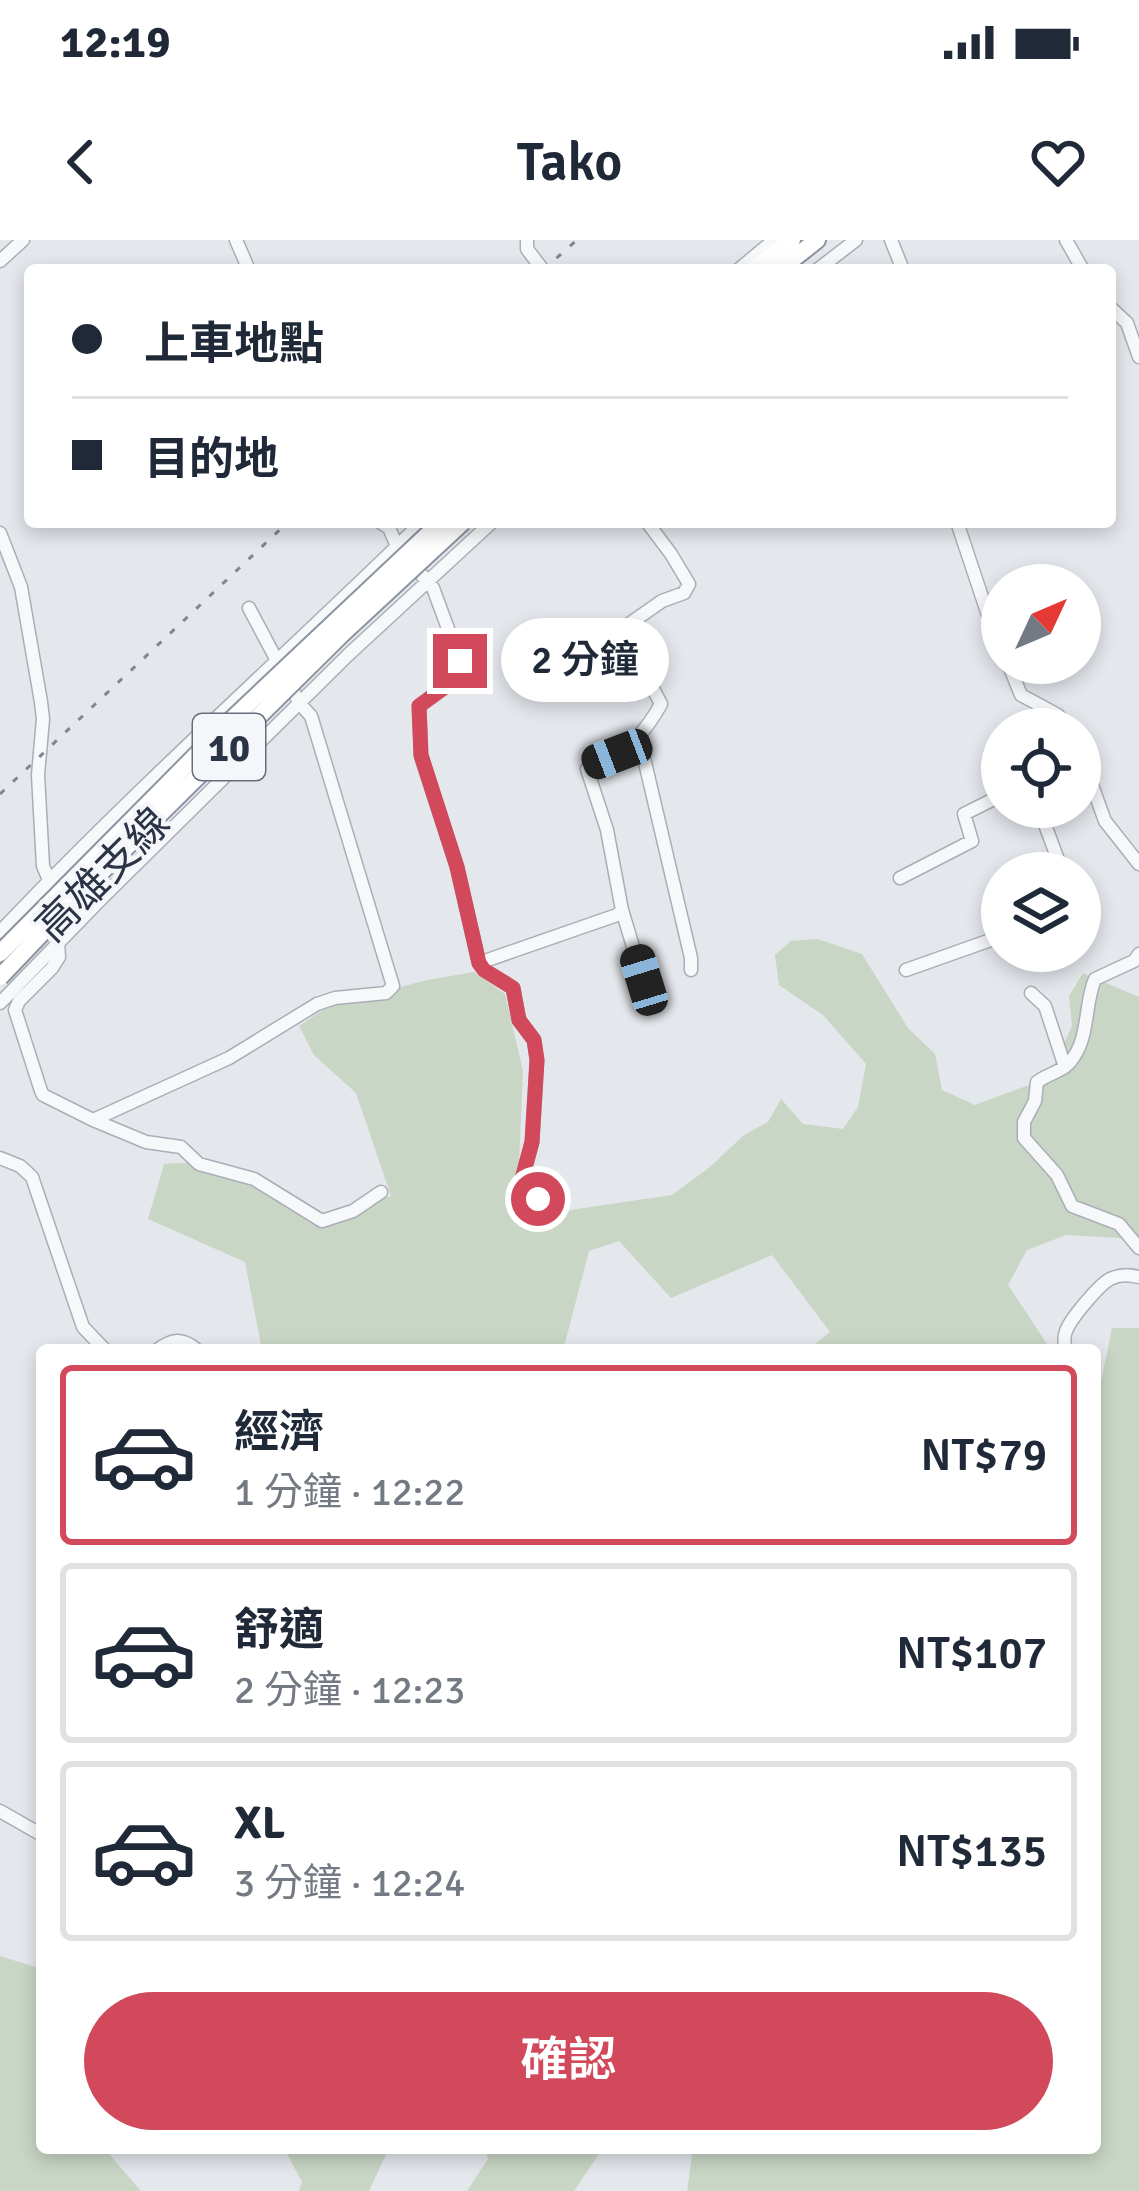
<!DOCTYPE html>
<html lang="zh-TW">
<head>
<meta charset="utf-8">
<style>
	body { margin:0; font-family:Signika,"Noto Sans TC",sans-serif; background:#f6f6f7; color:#1f2937; height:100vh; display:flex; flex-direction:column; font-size:45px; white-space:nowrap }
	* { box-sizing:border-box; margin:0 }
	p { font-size:39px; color:#747a83 }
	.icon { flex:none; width:66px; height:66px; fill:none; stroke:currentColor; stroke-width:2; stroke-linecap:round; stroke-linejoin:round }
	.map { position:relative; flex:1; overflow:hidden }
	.details { position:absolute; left:36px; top:1104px; width:1065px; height:810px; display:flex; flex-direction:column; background:#fff; border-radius:12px; box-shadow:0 6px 18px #0003 }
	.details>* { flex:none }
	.hud { position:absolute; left:24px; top:24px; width:1092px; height:264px; border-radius:12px; box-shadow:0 6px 18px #0003; display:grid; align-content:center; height:264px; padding:0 48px; background:#fff }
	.needle { width:78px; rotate:46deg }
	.controls { position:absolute; left:981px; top:324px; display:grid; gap:24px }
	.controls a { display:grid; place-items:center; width:120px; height:120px; border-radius:50%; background:#fff; box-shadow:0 6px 18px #0003; font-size:60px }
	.end { position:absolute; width:54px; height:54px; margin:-27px; border:15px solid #d1495b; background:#fff; box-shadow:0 0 0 6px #fff }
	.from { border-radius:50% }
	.bubble { position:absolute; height:84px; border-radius:42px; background:#fff; box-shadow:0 6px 18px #0003; font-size:39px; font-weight:600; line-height:84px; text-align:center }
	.car { position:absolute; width:36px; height:72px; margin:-36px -18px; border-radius:15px; box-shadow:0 0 9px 3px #0007; background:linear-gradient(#222 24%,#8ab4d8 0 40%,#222 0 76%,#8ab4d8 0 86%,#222 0) }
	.hud b { display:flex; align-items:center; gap:42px; height:114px; font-size:45px }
	.hud b+b { border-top:3px solid #e0e1e3 }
	.hud i { width:30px; height:30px; background:#1f2937 }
	ul { padding:21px 0 0; list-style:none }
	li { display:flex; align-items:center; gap:36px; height:180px; margin:0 24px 18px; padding:0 24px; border:6px solid #e0e1e3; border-radius:12px }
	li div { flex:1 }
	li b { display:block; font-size:45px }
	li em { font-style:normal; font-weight:600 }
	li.active { border-color:#d1495b }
	li>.icon { width:108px; height:108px; stroke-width:1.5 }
	.primary-button { display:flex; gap:24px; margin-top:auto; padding:24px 48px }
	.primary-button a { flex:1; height:138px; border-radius:72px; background:#d1495b; color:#fff; font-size:48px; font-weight:600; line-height:138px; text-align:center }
	.status { display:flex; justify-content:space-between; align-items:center; height:84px; padding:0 60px; background:#fff; direction:ltr }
	.status svg { height:33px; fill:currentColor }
	header { display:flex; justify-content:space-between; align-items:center; height:156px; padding:0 48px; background:#fff; font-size:54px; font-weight:600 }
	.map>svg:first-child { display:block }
</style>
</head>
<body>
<div class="status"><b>12:19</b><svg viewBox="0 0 49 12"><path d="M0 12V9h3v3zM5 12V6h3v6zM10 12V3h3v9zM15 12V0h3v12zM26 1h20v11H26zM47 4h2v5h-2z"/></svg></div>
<header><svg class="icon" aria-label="back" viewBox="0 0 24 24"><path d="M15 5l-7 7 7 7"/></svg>Tako<svg class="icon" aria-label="heart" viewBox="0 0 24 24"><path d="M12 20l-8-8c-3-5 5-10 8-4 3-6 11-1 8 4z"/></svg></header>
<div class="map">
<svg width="1139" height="1951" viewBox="0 0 1139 1951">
	<rect width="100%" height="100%" fill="#e4e7ec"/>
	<!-- green -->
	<path fill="#c9d6c5" d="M818,699L862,714L908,788L935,814L942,850L975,865L1048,838L1072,786L1069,756L1083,733L1139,757V999L1066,995L1027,1010L1008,1045L1047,1104L1000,1110H808L830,1092L772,1015L671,1058L619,1001L589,1011L565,1103L554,1110H262L245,1022L148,979L164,924C236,917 256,945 312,984L391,956L356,853L314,815L299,786L329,766L427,740L474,732L505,754L523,831L519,924L543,974L672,955L710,927L744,895L768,882L781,859L803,884L843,889L858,867L866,824L823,775L779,745L775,715L791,701Z
		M1112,1088H1139V1951H687L693,1908H1095V1172Z
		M0,1716L42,1729V1908H104L141,1951H0Z
		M284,1908H389L369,1951H299L302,1942Z
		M485,1908H603L574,1951H467L488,1919Z"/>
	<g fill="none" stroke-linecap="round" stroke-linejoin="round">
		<!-- minor casing -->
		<g stroke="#a9aeb7" stroke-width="15">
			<path id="minor" d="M236,0L249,30
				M527,0V9L543,30
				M891,0L903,30
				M1066,0L1083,30
				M0,21L23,0
				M738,30L774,0
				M817,30L856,0
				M1110,67L1127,83L1139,117
				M380,282L389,288L397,306L433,348L460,421V436L419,466L421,516L457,627L479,723L484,730L513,748L519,780L534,800L537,820L532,902L519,951C526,963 537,960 545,952
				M957,282L989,378L1002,409
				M0,293L21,347L41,462L43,479L38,535L43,626L49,640L58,702L59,717L52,728L19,761L15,770L41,851L43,855L93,880L146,902L181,907L199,924L254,939L322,981L353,971L381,952
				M1008,423L1021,455L1058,475L1068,489
				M634,501L643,514L691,718V730
				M1080,512L1105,581L1139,624
				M1063,633L1044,582L1073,567
				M900,638L972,601L964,574L1002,555
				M0,692C135,549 282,419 422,282
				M1139,714L1134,721L1095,739C1084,764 1090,799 1070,822C1062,832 1047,834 1037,842L1035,861L1024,882V898L1057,935L1072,966L1119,984L1139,1008
				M479,723L617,675L622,670
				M906,730L1002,696
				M643,740L622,670L607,590L587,529C595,522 603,520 613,515C634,505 650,484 661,464L622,389L662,361L684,353L689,344L671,314L647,282
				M1031,753L1045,766L1065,827
				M0,763L101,659L348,415L492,282
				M93,880L229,818L317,764L335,758L386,753L393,746L311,476L300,464L249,368
				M0,918L20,926L32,937L83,1087L105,1110
				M157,1110C172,1099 182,1097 197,1110
				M1065,1110C1065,1102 1063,1098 1066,1091C1071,1078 1099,1045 1110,1039C1120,1034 1129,1035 1139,1037
				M0,1571L42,1595"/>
		</g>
		<!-- highway casing -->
		<g stroke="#8b94a3" stroke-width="20">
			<path id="highway" d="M753,30L792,0
				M779,30L817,0"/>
		</g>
		<!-- minor -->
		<use href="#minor" stroke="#f7f8fa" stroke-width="12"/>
		<!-- highway -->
		<use href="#highway" stroke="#fff" stroke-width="16"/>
		<!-- rail -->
		<path stroke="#7d8696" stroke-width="3" stroke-dasharray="6 12" stroke-linecap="butt" d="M543,30L577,0
			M0,554L288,282"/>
		<!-- highway-bridge casing -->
		<g stroke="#8b94a3" stroke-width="20" stroke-linecap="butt">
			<path id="highway-bridge" d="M0,713L230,481L441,282
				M0,737L84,649L341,395L463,282"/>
		</g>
		<!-- highway-bridge -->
		<use href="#highway-bridge" stroke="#fff" stroke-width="16"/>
	</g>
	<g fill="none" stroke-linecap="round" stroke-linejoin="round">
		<!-- route -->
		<path stroke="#d1495b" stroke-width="15" d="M460,421V436L419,466L421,515L457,627L479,723L484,730L513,748L519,780L534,800L537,820L532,902L519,950L526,957L538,959"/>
	</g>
	<g text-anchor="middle" stroke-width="9" stroke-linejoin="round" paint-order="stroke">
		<!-- shield labels -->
		<rect fill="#f4f6f9" stroke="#676e7b" stroke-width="3" x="193" y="474" width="72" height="66" rx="9"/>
		<g font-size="39" font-weight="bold" fill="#2b3445">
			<text x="229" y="521">10</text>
		</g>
		<!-- street labels -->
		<g font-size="42" fill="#2b3445" stroke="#f4f6f9">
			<text transform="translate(102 634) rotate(-45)" y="15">高雄支線</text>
		</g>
	</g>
</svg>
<div class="controls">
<a><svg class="needle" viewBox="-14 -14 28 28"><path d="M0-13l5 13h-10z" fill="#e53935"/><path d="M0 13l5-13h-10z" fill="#747a83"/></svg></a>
<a><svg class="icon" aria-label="locate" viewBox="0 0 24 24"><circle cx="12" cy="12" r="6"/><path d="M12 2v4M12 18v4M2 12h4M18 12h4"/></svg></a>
<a><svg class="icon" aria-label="layers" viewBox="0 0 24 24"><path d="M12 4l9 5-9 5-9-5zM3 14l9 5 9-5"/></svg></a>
</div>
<i class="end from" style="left:538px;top:959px"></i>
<i class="end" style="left:460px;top:421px"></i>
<div class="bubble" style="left:501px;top:378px;width:168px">2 分鐘</div>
<i class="car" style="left:617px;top:514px;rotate:249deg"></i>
<i class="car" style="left:644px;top:740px;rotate:343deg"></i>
<div class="hud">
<b><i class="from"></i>上車地點</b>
<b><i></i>目的地</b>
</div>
<section class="details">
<ul>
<li class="active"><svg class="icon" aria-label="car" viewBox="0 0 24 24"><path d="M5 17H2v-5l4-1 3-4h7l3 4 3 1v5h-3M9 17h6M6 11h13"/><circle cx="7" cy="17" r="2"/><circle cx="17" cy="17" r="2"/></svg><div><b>經濟</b><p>1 分鐘 · 12:22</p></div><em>NT$79</em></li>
<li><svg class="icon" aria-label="car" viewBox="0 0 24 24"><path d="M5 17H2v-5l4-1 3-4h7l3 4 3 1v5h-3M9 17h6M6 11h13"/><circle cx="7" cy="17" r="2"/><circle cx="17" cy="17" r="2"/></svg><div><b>舒適</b><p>2 分鐘 · 12:23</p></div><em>NT$107</em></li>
<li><svg class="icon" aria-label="car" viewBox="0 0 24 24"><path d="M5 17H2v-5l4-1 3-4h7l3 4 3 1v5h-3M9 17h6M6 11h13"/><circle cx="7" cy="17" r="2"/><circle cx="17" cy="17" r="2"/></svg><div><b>XL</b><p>3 分鐘 · 12:24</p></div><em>NT$135</em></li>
</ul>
<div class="primary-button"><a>確認</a></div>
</section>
</div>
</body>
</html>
